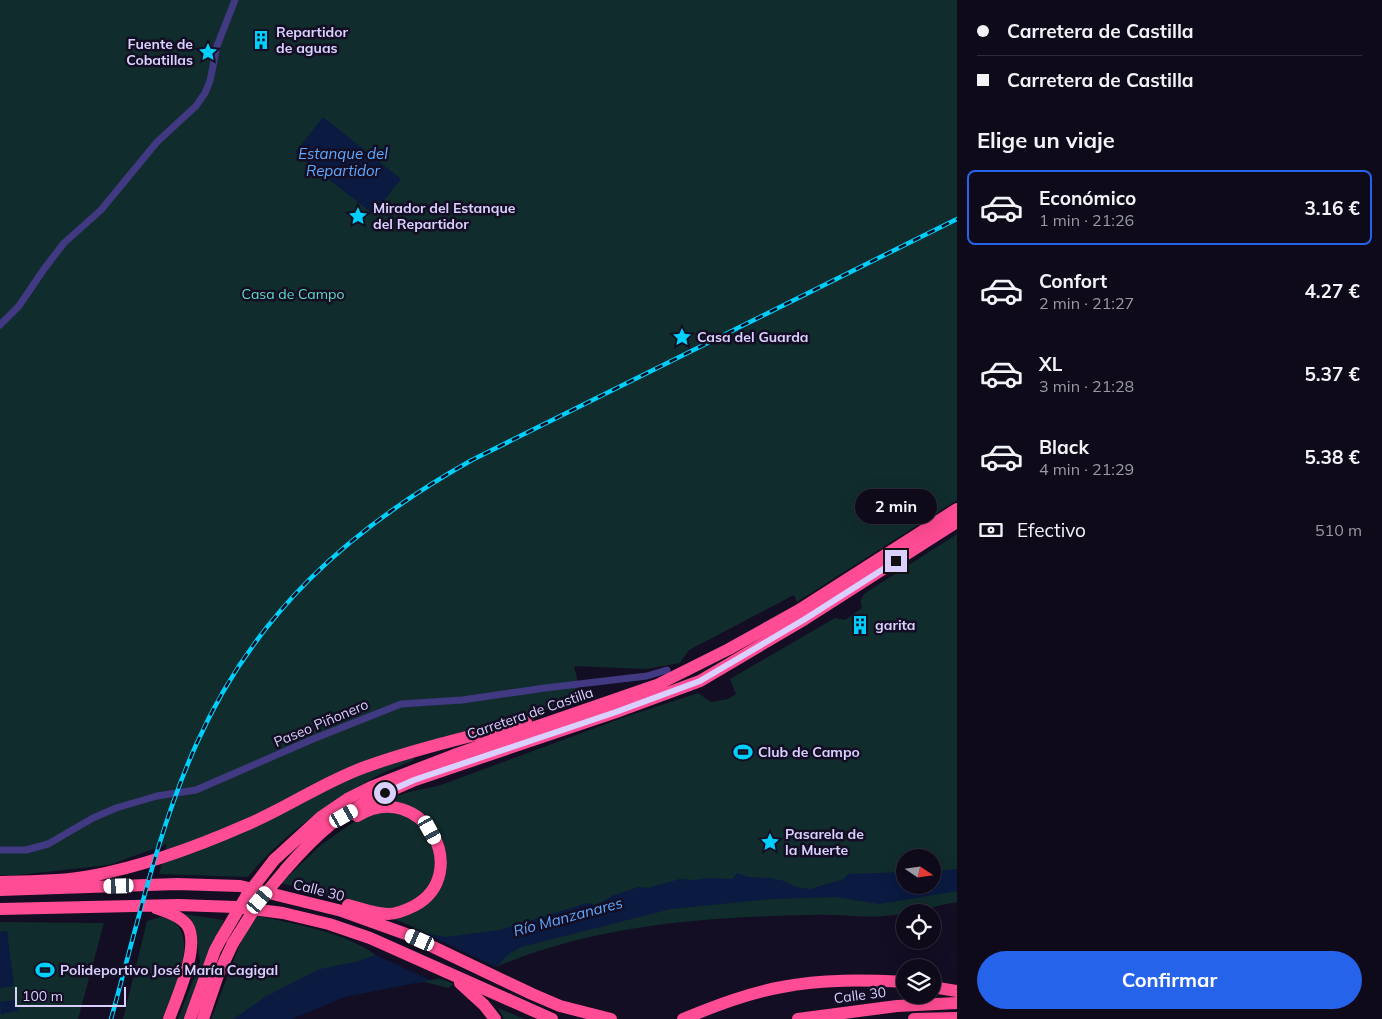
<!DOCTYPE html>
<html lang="es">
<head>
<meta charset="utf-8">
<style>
	body { margin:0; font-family:Mulish,sans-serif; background:#1c1827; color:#f1f3f6; height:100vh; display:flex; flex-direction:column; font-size:19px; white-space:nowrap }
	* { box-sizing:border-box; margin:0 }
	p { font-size:16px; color:#9b9aa2 }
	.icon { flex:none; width:28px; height:28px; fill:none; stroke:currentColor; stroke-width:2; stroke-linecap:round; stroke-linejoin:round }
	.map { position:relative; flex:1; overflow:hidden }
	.details { display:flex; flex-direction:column; background:#0e0a1a; width:425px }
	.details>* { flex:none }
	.top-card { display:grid; align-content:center; height:110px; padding:0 20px; background:#0e0a1a }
	.needle { width:32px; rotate:103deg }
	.tools { position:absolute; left:896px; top:849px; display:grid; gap:10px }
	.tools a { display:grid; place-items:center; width:45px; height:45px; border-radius:50%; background:#0e0a1a; box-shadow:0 5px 20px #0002,0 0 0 1px #2e2b39; font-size:25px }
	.scale { position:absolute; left:15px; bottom:12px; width:111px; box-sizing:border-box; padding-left:5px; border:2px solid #d9d0ff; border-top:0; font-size:14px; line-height:18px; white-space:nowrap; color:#d9d0ff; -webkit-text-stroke:4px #130e23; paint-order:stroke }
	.end { position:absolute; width:22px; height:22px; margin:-11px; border:6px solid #d9d0ff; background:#111; box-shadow:0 0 0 2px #111 }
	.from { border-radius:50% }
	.bubble { position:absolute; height:35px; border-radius:18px; background:#0e0a1a; box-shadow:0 5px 20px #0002,0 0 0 1px #2e2b39; font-size:16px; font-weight:700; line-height:35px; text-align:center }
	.car { position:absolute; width:15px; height:30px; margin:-15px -8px; border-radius:6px; box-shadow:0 0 4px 1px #0007; background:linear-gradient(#fff 24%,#345 0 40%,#fff 0 76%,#345 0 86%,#fff 0) }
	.top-card b { display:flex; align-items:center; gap:18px; height:48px; font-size:19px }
	.top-card b+b { border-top:1px solid #2e2b39 }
	.top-card i { width:12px; height:12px; background:#f1f3f6 }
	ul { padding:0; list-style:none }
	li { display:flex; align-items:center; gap:15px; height:75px; margin:0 10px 8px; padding:0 10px; border:2px solid transparent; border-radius:8px }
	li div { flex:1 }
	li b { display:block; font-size:19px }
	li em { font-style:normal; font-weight:700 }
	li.on { border-color:#2563eb }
	li>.icon { width:45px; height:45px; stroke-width:1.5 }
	h2 { padding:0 20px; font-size:22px; line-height:60px }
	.pay { display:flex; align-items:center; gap:12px; height:55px; padding:0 20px; font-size:19px }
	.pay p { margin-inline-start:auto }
	.cta { display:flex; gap:10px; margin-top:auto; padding:10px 20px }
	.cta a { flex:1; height:58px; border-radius:30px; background:#2563eb; color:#fff; font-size:20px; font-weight:700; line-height:58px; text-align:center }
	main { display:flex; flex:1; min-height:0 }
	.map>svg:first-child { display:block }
</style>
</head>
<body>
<main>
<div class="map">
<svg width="957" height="1019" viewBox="0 0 957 1019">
	<rect width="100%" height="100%" fill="#130e23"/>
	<!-- green -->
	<path fill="#112c2d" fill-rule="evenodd" d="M0,0H957V500L797,602L794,595L689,650L680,663L646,669L574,666L582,700L456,734L411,748L414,760C401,766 386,771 373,778C327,804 281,836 248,877L159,874L167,844L109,865L17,875H0Z
		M957,534V902C934,906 906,915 883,916C859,918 835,914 811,915C703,917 596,925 496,967L402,922L281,883L321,845L386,799L413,791L438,786L622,718L698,693L711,702L728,699L736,694L730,679L835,618L845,620L862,608C859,601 862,596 867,592ZM905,858H932V885H905Z
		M184,914L224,920L185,1019H178L200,962L196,934Z
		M257,916C296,924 343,932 376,955L454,984L448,988L424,982L390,986L341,996L288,1019H211L242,939Z
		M161,917C206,924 173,993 164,1019H123L147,921Z
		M0,922L104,923L78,1019H0Z
		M498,1008L522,1018L524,1019H504Z"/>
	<!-- water -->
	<path fill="#0a1a41" d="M323,117L401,179L373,214L295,153Z
		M957,869V891L879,904L836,897L771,899L671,909L521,947L509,954L496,967L345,997L292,1019H233L267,996L320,969L360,961L426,934L446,937L500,930L587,903L596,905L612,896L638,887L648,888L680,879L694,880L709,878L733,879L737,873L747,877L771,878L784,881L796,887L810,889L844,879L848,874L905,872V885H932L933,872Z
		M7,931L14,986L0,988V932Z
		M16,1000L18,1011L5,1013L4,1014L1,1015L0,1002Z"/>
	<!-- pier -->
	<path fill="#130e23" d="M426,934L496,967L430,980L376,955Z"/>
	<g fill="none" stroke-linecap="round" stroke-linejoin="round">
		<!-- street -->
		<path stroke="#413982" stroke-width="7" d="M0,325L19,306L44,269L64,243L101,210L157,142L196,106L205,93L210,81L217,46L235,0
			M0,850H26L48,844L93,818L116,808L157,796L196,790L313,739L401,704L462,700L545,688L647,676L667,670"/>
		<!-- highway -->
		<path stroke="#ff4c94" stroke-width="12" d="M274,860L321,817L349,798L371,787L454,755L657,685L729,649L799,610L957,509
			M286,869C299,854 314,838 330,825C355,806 385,793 415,780L616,712L700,681L805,619L957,522
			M0,882C30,881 61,882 91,876C144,866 196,847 246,825C287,808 323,782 365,767C418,748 472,736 526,722
			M0,890L177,884L240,886L342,911L406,934L532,994L560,1006L611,1019
			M348,905C360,908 375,914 388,914C397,914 406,910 414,906C474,874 423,777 357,816
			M156,908C167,912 180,916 187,925C201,945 177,997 169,1019
			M0,909L178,905L236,907L283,913L329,924L370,938L552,1019
			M460,983L484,1005L495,1019
			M932,987L957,991
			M190,1019L215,950L221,939
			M203,1019L218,975L233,943
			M683,1019C715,1006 748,993 782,987C822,979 864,980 905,982
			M798,1019L897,1006L957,1003
			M914,1019L957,1018"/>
		<!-- rail casing -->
		<g stroke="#00cffb" stroke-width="4.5">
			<path id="rail" d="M111,1019C137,927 157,832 196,745C254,614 349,529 472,460L957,219"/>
		</g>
		<!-- rail -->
		<use href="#rail" stroke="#130e23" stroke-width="2.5" stroke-dasharray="8" stroke-linecap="butt"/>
		<!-- highway-bridge -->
		<path stroke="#ff4c94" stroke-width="12" d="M221,939L247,895L274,860
			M233,943L260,900L286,869"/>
	</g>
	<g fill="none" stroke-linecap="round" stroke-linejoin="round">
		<!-- route -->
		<path stroke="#d9d0ff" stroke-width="6" d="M385,793L414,780L616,712L700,681L805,619L896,561"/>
	</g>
	<!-- icons -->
	<defs>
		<g id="building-bare" transform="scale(1.5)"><path d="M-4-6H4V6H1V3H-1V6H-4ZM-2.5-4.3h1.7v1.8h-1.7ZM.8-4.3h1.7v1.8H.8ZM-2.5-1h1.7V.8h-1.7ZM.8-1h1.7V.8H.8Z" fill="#00cffb" stroke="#130e23" stroke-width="2.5" paint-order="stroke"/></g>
		<g id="sight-bare" transform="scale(1.5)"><path d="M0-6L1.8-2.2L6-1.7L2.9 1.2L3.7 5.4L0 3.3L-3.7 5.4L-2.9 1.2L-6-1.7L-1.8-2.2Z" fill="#00cffb" stroke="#130e23" stroke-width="2.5" paint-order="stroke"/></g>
		<g id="stadium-bare" transform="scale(1.5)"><path d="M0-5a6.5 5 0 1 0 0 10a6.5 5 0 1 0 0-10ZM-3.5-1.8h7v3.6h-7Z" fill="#00cffb" stroke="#130e23" stroke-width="2.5" paint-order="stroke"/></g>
	</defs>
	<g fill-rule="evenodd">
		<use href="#building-bare" x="261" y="40"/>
		<use href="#sight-bare" x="208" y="52"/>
		<use href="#sight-bare" x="358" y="216"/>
		<use href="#sight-bare" x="682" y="337"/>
		<use href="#building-bare" x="860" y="625"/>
		<use href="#stadium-bare" x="743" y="752"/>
		<use href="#sight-bare" x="770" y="842"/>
		<use href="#stadium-bare" x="45" y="970"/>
	</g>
	<g text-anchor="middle" stroke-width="5" stroke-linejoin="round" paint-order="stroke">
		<!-- poi labels -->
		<g font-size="14" font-weight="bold" fill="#d9d0ff" stroke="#130e23" text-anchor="start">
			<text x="276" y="37">Repartidor<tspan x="276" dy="16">de aguas</tspan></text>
			<text x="193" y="49" text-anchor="end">Fuente de<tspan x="193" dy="16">Cobatillas</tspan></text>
			<text x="373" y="213">Mirador del Estanque<tspan x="373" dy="16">del Repartidor</tspan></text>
			<text x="697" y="342">Casa del Guarda</text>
			<text x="875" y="630">garita</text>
			<text x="758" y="757">Club de Campo</text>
			<text x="785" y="839">Pasarela de<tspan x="785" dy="16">la Muerte</tspan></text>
			<text x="60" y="975">Polideportivo José María Cagigal</text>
		</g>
		<!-- park labels -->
		<g font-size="14" fill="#5cdfc8" stroke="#130e23">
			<text x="293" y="299">Casa de Campo</text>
		</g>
		<!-- street labels -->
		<g font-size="14" fill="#d9d0ff" stroke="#130e23">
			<text transform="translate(530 713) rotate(-19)" y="5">Carretera de Castilla</text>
			<text transform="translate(321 723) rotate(-23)" y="5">Paseo Piñonero</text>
			<text transform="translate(319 890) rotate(14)" y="5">Calle 30</text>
			<text transform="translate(860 995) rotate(-7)" y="5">Calle 30</text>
		</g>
		<!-- water labels -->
		<g font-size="15" font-style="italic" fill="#5fa9ff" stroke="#130e23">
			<text x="343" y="159">Estanque del<tspan x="343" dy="17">Repartidor</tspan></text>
			<text transform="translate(568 917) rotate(-15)" y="5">Río Manzanares</text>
		</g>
	</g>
</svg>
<div class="tools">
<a><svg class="needle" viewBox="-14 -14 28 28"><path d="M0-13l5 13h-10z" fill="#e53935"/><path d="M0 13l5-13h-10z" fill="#9b9aa2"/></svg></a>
<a><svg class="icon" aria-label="locate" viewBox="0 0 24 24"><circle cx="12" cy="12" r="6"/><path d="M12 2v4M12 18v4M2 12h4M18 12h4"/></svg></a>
<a><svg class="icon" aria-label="layers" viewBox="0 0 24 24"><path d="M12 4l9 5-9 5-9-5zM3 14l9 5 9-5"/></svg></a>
</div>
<div class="scale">100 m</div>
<i class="end from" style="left:385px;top:793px"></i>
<i class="end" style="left:896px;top:561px"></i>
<div class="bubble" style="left:855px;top:489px;width:82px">2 min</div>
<i class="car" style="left:344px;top:816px;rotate:60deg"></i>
<i class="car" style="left:430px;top:830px;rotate:151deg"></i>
<i class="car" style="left:119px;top:886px;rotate:268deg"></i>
<i class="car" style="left:260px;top:900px;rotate:40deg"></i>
<i class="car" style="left:420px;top:940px;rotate:294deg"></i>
</div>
<section class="details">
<div class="top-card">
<b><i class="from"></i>Carretera de Castilla</b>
<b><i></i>Carretera de Castilla</b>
</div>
<h2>Elige un viaje</h2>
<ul>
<li class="on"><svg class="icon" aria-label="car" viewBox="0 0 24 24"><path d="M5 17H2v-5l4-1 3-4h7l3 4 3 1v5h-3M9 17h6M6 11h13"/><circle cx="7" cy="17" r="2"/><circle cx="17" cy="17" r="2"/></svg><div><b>Económico</b><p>1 min · 21:26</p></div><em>3.16 €</em></li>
<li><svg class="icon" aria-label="car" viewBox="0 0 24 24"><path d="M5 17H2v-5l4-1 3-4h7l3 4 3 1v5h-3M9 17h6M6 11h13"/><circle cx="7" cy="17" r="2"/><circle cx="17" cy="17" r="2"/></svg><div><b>Confort</b><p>2 min · 21:27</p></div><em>4.27 €</em></li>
<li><svg class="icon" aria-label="car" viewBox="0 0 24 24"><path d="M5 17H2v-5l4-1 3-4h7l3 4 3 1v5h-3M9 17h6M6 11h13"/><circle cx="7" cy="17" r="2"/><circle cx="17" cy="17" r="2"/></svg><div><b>XL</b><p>3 min · 21:28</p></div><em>5.37 €</em></li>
<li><svg class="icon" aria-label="car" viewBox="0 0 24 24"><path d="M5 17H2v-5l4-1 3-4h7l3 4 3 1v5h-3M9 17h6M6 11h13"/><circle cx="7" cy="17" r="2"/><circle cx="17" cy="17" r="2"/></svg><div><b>Black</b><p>4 min · 21:29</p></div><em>5.38 €</em></li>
</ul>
<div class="pay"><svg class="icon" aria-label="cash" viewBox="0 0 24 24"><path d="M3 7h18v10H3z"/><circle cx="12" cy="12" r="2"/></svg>Efectivo<p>510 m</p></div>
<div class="cta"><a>Confirmar</a></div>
</section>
</main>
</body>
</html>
